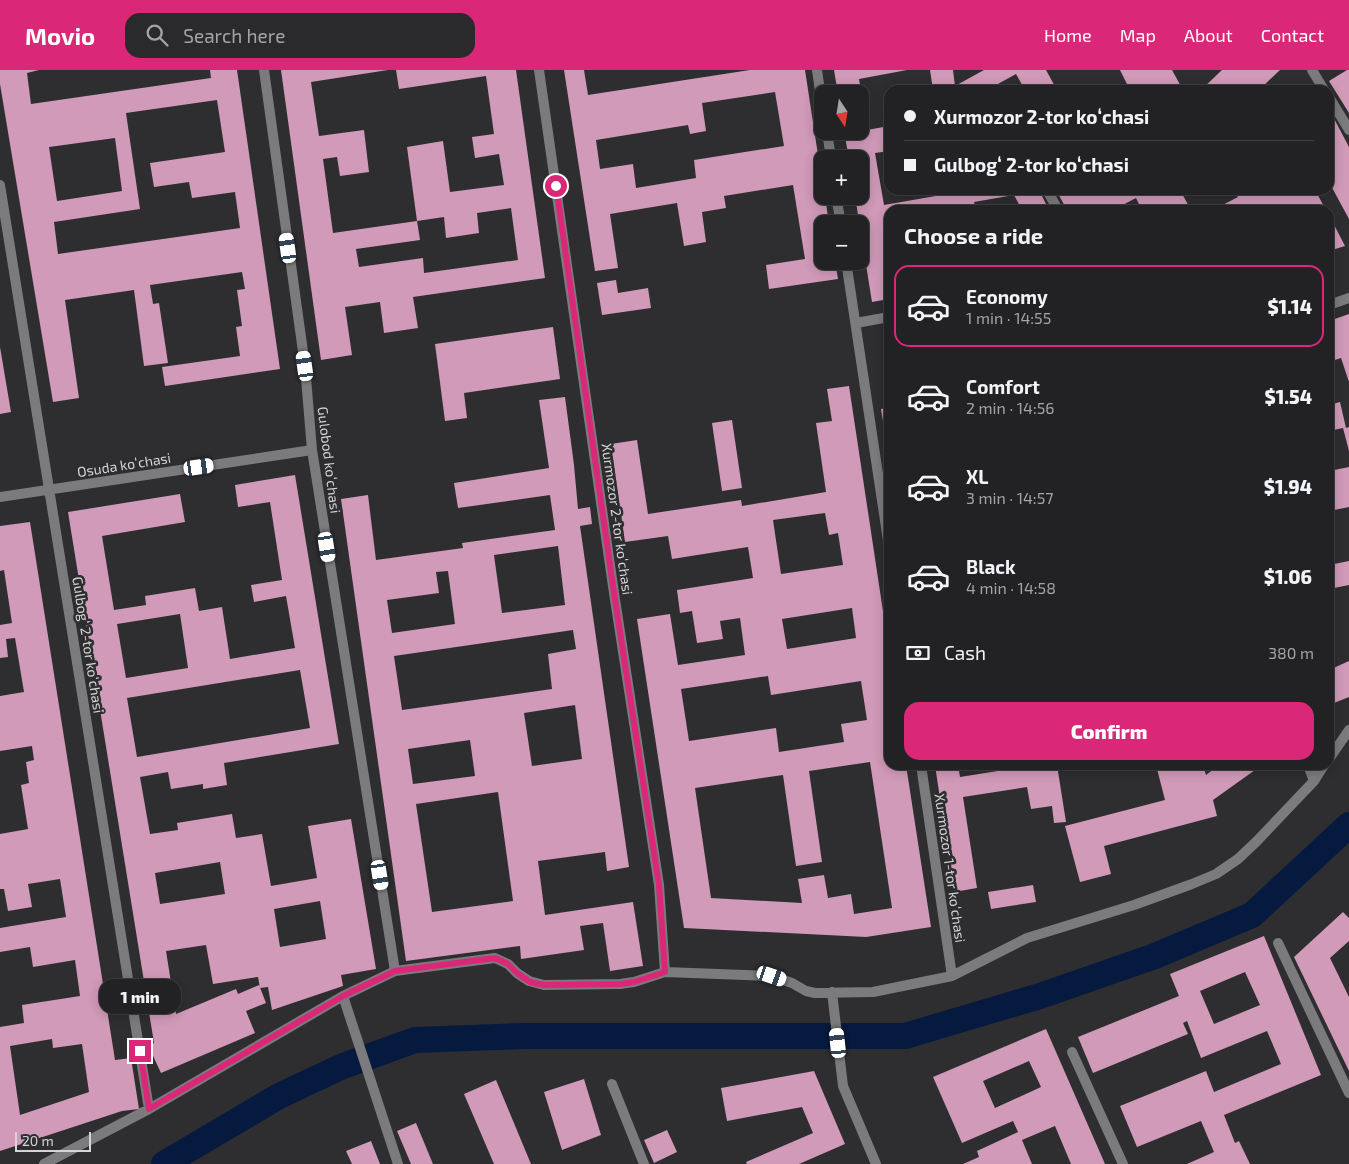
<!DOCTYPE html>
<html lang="en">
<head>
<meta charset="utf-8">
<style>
	body { margin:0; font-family:"Exo 2",sans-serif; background:#2a2a2d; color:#f1f3f6; height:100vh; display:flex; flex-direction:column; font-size:19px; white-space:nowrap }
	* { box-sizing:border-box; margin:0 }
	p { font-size:16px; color:#a2a4a7 }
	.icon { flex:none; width:28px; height:28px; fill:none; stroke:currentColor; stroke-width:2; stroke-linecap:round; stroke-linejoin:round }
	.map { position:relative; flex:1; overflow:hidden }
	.side { position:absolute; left:884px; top:135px; width:450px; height:565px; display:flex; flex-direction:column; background:#222225; border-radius:15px; box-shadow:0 2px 12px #0003,0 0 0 1px #3f3f42 }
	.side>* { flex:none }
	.top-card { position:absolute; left:884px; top:15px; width:450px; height:110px; border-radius:15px; box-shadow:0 2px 12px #0003,0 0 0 1px #3f3f42; display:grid; align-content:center; height:110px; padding:0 20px; background:#222225 }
	.needle { width:32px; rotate:168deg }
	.buttons { position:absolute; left:814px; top:15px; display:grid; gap:10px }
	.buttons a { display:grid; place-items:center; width:55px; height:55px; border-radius:10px; background:#222225; box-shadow:0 2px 12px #0003,0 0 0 1px #3f3f42; font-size:25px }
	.scale { position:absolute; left:15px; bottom:12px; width:76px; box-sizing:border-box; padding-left:5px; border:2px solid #d5d4d6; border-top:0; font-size:14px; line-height:18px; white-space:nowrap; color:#d5d4d6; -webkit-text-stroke:4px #2e2e31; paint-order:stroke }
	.end { position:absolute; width:22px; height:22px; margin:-11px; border:6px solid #db2777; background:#fff; box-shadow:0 0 0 2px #fff }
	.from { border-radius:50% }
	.bubble { position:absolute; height:35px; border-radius:15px; background:#222225; box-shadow:0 2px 12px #0003,0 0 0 1px #3f3f42; font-size:16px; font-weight:800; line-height:35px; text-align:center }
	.car { position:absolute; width:15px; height:30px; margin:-15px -8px; border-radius:6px; box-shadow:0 0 4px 1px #0007; background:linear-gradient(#fff 24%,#345 0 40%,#fff 0 76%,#345 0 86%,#fff 0) }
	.top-card b { display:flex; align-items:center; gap:18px; height:48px; font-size:19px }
	.top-card b+b { border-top:1px solid #3f3f42 }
	.top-card i { width:12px; height:12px; background:#f1f3f6 }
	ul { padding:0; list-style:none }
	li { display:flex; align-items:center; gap:15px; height:82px; margin:0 10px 8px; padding:0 10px; border:2px solid transparent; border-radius:15px }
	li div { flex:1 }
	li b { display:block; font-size:19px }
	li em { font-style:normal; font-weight:800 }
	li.active { border-color:#db2777 }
	li>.icon { width:45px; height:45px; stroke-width:1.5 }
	h2 { padding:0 20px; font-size:22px; line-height:60px }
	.pay { display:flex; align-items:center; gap:12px; height:55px; padding:0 20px; font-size:19px }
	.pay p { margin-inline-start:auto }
	.cta { display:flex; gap:10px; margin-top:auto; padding:10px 20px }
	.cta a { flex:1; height:58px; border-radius:15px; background:#db2777; color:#fff; font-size:20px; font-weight:800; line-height:58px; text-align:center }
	header { display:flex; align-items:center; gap:30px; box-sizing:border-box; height:70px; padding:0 25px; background:#db2777; color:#fff }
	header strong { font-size:24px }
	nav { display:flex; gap:28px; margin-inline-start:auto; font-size:18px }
	.search { width:350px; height:45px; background:#2a2a2d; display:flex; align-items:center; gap:12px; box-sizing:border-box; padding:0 18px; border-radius:15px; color:#a2a4a7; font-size:19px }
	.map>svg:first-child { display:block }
</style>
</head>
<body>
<header>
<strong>Movio</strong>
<div class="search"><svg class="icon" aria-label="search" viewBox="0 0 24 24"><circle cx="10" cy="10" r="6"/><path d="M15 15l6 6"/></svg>Search here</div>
<nav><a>Home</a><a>Map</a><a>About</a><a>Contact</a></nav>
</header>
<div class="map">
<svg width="1349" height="1094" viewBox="0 0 1349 1094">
	<rect width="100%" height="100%" fill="#2e2e31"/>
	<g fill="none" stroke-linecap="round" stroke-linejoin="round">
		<!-- canal -->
		<path stroke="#061a3f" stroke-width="26" d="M164,1094L279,1026L343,996L415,970L525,966H905L1040,926L1155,886L1252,845L1349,755"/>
	</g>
	<!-- building -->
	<path fill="#d09ab8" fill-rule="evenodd" d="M0,0H39L27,3L31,34L211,8L210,0H237L280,299L165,316L162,297L240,286L236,257L242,256L237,220L245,219L242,202L150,215L153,234L159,233L168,293L144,296L134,220L65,230L79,328L53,332L0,14ZM217,30L225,82L150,93L154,117L189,112L192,128L235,122L240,158L58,184L54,152L140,139L126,43ZM115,68L122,121L57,131L49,77Z
		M281,0H388L311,12L319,66L364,60L369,102L340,106L337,87L323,89L333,163L417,151L420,170L356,179L359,197L423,188L424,203L518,190L511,138L477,143L479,163L446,168L444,147L417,151L407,77L443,71L450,122L504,115L499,84L475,88L472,67L494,64L486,6L399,19L396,0H516L545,208L413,227L418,258L384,263L380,232L345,237L352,285L321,290Z
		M564,0H584L588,25L750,0H805L822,111V126H825L829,154H822V191H835L838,209L769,219L766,195L805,189L793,115L724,126L726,138L702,142L706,172L684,176L677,133L610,144L618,198L595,201ZM775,22L784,76L694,90L696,108L636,118L633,94L600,99L596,70L688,55L690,64L706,61L702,33Z
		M834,0H907L859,9L867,60L889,56V81L875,83L884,135L953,123L952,120H1039L1049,140H1022L1014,125L974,132L976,140H889V229L872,232L855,126H860V89H849L844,61H860V24H838Z
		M930,0H953L955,16L984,0H1046L1057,20H1025L1016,4L987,20H958L955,16L956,20H933Z
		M1120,0H1172L1183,20H1130Z
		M1222,0H1280L1259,20H1201Z
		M1347,0H1349V43L1329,11Z
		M1329,39L1349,77V149L1329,112Z
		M1056,120H1087L1090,125L1100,120H1180L1191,140H1142L1136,128L1113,140H1067Z
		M1234,120H1315L1326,140H1213L1238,127Z
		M1329,145L1345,176L1329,181Z
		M616,210L618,223L648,218L651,238L602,245L597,213Z
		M1349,244V312L1341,288L1329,292V251Z
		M553,257L560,309L464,323L467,348L445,351L435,274Z
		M0,277L11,342L0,344Z
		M849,316L889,581V695H906L931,857L866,867L684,858L637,549L670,544L678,595L745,585L740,548L720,551L723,569L697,573L692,541L680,543L677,520L753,508L748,477L672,489L668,466L625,472L611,374L637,370L648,444L741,430L742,436L826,422L816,353L832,351L827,319ZM825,443L829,465L838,463L843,495L781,504L773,450ZM852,538L856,568L787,579L782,549ZM768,606L771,625L861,611L867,650L841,654L844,672L779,682L776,658L689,671L681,619ZM870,692L892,838L854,844L851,824L828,828L824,805L798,809L802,833L711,828L695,718L783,705L796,796L822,792L809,701Z
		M565,327L574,395L578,439L590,437L592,454L580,456L629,797L607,801L605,782L538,791L545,845L633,832L643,896L610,901L603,853L580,856L584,880L521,889L520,876L406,891L341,429L368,425L376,490L463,478L462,473L555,460L550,425L458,438L454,413L549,398L539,330ZM558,476L565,535L502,543L494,485ZM448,501L455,554L392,563L387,530L439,523L436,502ZM573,560L576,579L548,584L552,619L402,640L394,586ZM575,635L582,689L532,696L524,643ZM470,670L475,706L413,714L408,679ZM498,722L513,831L432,842L416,734Z
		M1340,332L1346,358L1349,357V381L1343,358L1329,361V335Z
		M889,338V382H888L881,339Z
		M732,350L742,418L722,421L712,353Z
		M1349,397V437L1329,441V401Z
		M295,405L339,674L224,693L227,715L203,719V714L171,719L168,702L140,707L150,764L178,760L177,753L232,744L236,768L262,764L271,816L317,808L308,756L351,749L376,899L341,905L343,916L272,940L268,917L260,918L258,907L213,914L206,875L166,881L176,944L236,919L238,924L259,915L261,920L266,933L246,941L255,963L161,1003L148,975L154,973L68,442L180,424L185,452L102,466L114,540L146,535L145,526L195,518L199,541L222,537L230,589L295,578L286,526L254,532L251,515L282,510L270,432L238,437L235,415ZM180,544L188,598L126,608L117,554ZM300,600L310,658L137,687L127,628ZM220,792L225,824L160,834L155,803ZM320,831L326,869L280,877L274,839Z
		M30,452L115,990L131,988L139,1039L122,1041L0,1081V957L24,953L22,935L80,926L75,890L33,897L30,877L0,882V858L66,847L60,809L28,814L32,837L8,841L4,819H0V764L28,759L21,715L29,713L26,692L34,690L32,676L0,681V626L24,622L15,568L6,569L8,587L0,588V555L12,553L4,500L0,501V456ZM52,969L53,978L82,974L89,1022L20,1045L10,976Z
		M1349,491V515L1329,519V495Z
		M1349,591V627L1329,635V600Z
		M935,695H958L960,707L1036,695H1057L1066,752L1054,753L1052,736L1031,739L1027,717L963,727L977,818L954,822Z
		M1156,695H1203L1206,705L1219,695H1262L1213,730L1217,746L1104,776L1111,804L1080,812L1065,756L1165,730Z
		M1033,815L1036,832L991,839L988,822Z
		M1343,842L1349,848V871L1330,888L1349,927V1001L1294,887Z
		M1264,866L1321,1005L1224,1045L1235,1073L1239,1071L1250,1094H1187L1214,1082L1201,1051L1137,1077L1120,1036L1206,1001L1214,1022L1281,994L1267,961L1201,988L1187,951L1183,953L1188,964L1093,1003L1078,967L1179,926L1170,904ZM1245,902L1260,935L1214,954L1200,921Z
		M1046,959L1105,1094H1071L1055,1056L1022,1070L1032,1094H963L979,1087L977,1081L1018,1062L1013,1051L962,1073L933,1007ZM1029,991L1041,1017L995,1038L983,1011Z
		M814,1001L845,1074L799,1094H747L746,1092L813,1063L802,1037L727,1051L721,1018Z
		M584,1009L601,1065L562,1080L544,1022Z
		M496,1010L531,1094H494L464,1024Z
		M416,1053L433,1094H411L397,1061Z
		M667,1060L677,1082L654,1093L644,1070Z
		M371,1071L380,1094H352L346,1081Z"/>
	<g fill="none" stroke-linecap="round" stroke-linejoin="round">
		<!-- street -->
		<path stroke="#7b7b7e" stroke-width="10" d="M264,0L305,296L312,380L395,901
			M539,0L614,523L659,815L665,902
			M817,0L822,35
			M1312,0L1324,20
			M1329,27L1349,60
			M827,61L831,89
			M0,115L149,1039
			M1047,120L1058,140
			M836,126L841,154
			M846,191L889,477
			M1329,235L1349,228
			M856,253L889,247
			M0,427L312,380
			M1329,689L1349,660
			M921,695L952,906
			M1308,695L1314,711
			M1278,873L1349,1023
			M832,922L843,1016L876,1094
			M343,926L398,1094
			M1072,982L1123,1094
			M612,1014L644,1094
			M44,1094L149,1039L343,926L395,901L495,888L508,894L517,903L529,911L544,915L620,914L634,912L665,902L772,906L792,913L806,921L815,923L873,922L952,906L1027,868L1134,835L1192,814L1216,804L1238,789L1256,772L1314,711L1324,695"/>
	</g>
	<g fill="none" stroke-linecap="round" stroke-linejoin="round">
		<!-- route -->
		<path stroke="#db2777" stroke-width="6" d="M140,981L149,1039L343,926L395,901L495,888L508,894L517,903L530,912L544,915L620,914L634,912L665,902L659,815L614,523L556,116"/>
	</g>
	<g text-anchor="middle" stroke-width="5" stroke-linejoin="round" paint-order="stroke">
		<!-- street labels -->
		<g font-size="14" fill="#d5d4d6" stroke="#2e2e31">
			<text transform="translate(329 390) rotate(83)" y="5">Gulobod koʻchasi</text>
			<text transform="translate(124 395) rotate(-9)" y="5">Osuda koʻchasi</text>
			<text transform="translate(617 449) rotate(82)" y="5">Xurmozor 2-tor koʻchasi</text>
			<text transform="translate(88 575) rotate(81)" y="5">Gulbogʻ 2-tor koʻchasi</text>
			<text transform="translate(950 798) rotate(82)" y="5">Xurmozor 1-tor koʻchasi</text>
		</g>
	</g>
</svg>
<div class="buttons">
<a><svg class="needle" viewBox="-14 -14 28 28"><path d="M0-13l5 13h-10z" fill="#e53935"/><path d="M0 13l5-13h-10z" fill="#a2a4a7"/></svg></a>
<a>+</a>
<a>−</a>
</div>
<div class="scale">20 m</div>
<i class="end from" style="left:556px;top:116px"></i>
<i class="end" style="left:140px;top:981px"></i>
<div class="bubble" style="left:99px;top:909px;width:82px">1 min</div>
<i class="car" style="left:288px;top:178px;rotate:352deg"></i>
<i class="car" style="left:305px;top:296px;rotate:352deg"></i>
<i class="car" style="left:199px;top:397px;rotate:82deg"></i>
<i class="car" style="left:327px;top:477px;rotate:171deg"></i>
<i class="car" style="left:380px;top:805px;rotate:171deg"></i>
<i class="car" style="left:772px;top:906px;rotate:109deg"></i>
<i class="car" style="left:838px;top:973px;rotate:354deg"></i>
<div class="top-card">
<b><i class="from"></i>Xurmozor 2-tor koʻchasi</b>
<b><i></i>Gulbogʻ 2-tor koʻchasi</b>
</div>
<section class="side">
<h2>Choose a ride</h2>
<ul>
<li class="active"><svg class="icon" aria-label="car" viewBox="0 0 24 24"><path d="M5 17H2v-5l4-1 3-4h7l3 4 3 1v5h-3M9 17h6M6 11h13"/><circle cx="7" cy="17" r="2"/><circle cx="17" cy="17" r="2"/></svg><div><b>Economy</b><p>1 min · 14:55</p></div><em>$1.14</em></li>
<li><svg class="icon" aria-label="car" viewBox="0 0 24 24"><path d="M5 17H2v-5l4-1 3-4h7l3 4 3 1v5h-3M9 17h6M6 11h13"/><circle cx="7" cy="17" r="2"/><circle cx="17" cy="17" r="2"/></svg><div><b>Comfort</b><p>2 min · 14:56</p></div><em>$1.54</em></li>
<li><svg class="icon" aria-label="car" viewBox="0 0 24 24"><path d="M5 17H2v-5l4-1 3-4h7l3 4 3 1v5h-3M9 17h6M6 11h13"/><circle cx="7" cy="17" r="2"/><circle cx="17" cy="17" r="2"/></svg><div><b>XL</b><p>3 min · 14:57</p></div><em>$1.94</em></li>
<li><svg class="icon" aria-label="car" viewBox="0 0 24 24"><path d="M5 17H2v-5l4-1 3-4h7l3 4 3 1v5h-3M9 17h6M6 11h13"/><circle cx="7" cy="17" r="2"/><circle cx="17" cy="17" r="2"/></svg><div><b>Black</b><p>4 min · 14:58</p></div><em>$1.06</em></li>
</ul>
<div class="pay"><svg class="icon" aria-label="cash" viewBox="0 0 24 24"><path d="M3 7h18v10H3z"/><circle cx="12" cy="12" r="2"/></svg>Cash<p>380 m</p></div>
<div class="cta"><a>Confirm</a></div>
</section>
</div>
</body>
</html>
